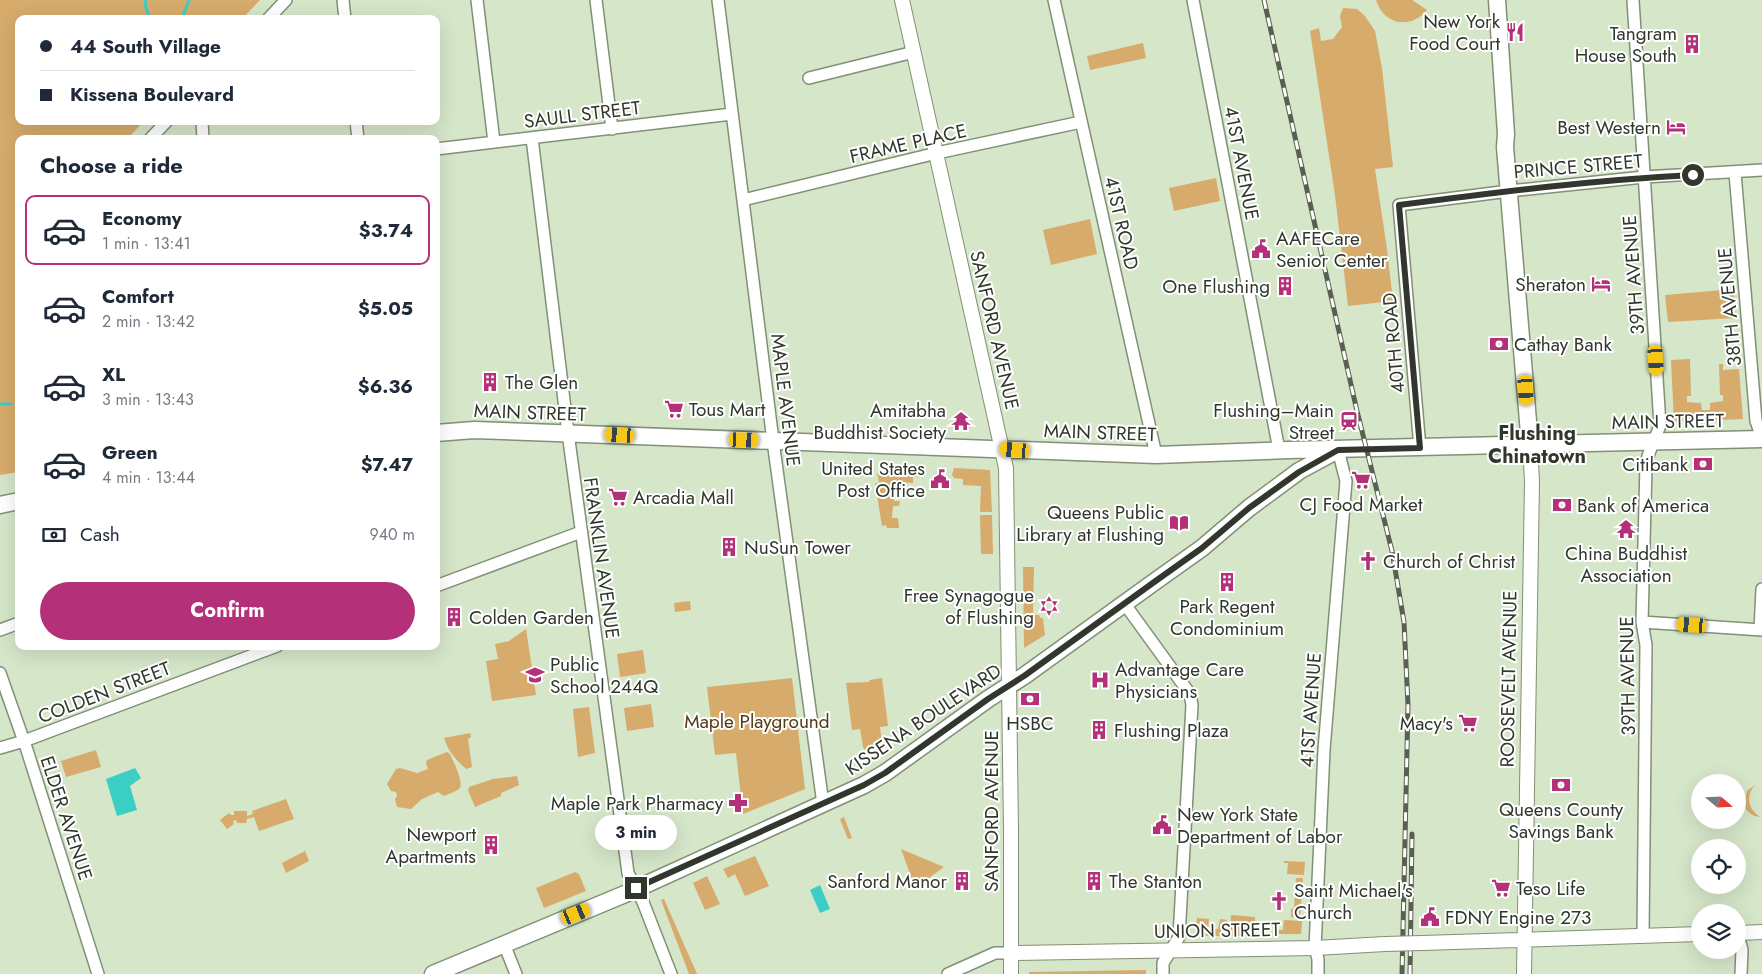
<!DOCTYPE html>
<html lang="en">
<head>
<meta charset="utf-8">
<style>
	body { margin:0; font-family:Jost,sans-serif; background:#f6f6f7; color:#1f2937; height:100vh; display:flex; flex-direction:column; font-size:19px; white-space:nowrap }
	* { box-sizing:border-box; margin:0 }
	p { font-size:16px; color:#747a83 }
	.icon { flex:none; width:28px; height:28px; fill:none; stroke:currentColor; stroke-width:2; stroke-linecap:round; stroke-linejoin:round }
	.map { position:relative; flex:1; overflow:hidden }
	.sheet { position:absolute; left:15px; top:135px; width:425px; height:515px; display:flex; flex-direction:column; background:#fff; border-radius:10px; box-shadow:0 5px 20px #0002 }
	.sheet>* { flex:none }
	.banner { position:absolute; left:15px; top:15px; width:425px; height:110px; border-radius:10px; box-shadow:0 5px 20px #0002; display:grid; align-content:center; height:110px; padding:0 25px; background:#fff }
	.needle { width:32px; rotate:109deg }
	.controls { position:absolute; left:1691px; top:774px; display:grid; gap:10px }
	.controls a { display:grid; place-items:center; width:55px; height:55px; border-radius:50%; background:#fff; box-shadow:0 5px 20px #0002; font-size:25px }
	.end { position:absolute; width:22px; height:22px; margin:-11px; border:6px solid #31372c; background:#fff; box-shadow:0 0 0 2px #fff }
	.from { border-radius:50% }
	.bubble { position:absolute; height:35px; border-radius:18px; background:#fff; box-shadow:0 5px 20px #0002; font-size:16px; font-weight:700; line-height:35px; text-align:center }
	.car { position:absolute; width:15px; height:30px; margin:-15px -8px; border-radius:6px; box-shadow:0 0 4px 1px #0007; background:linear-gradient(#f5c518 24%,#345 0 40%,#f5c518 0 76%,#345 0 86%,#f5c518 0) }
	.banner b { display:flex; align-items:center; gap:18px; height:48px; font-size:19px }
	.banner b+b { border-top:1px solid #e0e1e3 }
	.banner i { width:12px; height:12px; background:#1f2937 }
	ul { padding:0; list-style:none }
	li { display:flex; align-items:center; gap:15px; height:70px; margin:0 10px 8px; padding:0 15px; border:2px solid transparent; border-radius:10px }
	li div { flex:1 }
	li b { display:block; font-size:19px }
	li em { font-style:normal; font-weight:700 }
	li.current { border-color:#b43179 }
	li>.icon { width:45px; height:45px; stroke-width:1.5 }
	h2 { padding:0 25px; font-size:22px; line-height:60px }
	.pay { display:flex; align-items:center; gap:12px; height:55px; padding:0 25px; font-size:19px }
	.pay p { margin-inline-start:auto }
	.action { display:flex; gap:10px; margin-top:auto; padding:10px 25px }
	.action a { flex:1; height:58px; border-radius:30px; background:#b43179; color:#fff; font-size:20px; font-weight:700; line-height:58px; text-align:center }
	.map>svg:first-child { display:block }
</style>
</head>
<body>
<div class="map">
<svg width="1762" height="974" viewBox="0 0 1762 974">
	<rect width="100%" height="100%" fill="#d5e6c9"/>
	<!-- green -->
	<path fill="#d7ab6b" d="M0,0H260L242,19H19V121H144L127,139H19V472L0,475Z
		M1376,0H1412L1427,10C1410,30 1384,25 1376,0Z
		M1343,8L1357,9L1365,16L1375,31L1382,68L1393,167L1375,169L1387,249L1393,301L1348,306L1335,195L1310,31L1319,28L1321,41L1333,39L1342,27L1340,16Z
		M1143,43L1146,58L1090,70L1087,56Z
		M1216,178L1220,201L1174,211L1169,188Z
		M1090,219L1097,254L1051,265L1043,230Z
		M1734,289L1735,318L1668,322L1665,295Z
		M1690,359L1691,396H1687V402L1701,403L1702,410H1710V403L1723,401V395H1720L1719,364H1723V370L1739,369L1743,419L1674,422L1671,360Z
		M891,466H901V475L924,476L913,477V483L895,482L894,501H900L899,506H893L892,518H898L899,528H887L886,525L882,526L875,483H879L877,471H880L881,475H887V469H891Z
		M903,466L922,467L924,468V473L903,472Z
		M954,468L990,470L992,512H980L981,486L963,485V479L954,478L952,475Z
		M980,515H992L993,554H981Z
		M1023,567H1034L1033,615H1039L1040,618H1043L1045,635L1024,648Z
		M690,601L691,610L675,612L674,603Z
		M526,629L536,695L492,701L486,661L498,659L495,644L509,641Z
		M643,650L646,673L620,677L617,654Z
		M792,678L805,789L743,814L736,753L715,755L707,687Z
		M882,678L888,726L880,727L882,742L884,745L870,757L863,747L860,729L852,730L846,683L869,682L870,680Z
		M651,704L654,727L627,731L624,708Z
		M589,707L595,753L578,757L573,709Z
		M470,733L471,737L468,739L472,767L466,769C456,760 448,751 444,738Z
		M96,750L101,767L66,777L61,761Z
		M447,752L450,754C453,761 465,783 459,789C455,792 448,794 444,796L438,792L422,799L411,809L397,807L395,799L397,796L396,792L391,791L387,784L396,769L400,768L417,773L428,769L426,763L427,760Z
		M517,776L519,785L501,793V796L475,807L468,790L469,787L493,779Z
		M1755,785C1745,796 1748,809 1760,817C1751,816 1747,812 1744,805L1747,791Z
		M286,799L294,819L259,831L254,817L247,819L246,823H237L236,820L233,821L234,824L227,829L220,820L229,813L231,815H234V811H247V816L253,814L252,811Z
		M844,817L852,838L848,839L840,819Z
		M901,849L944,867L915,888Z
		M305,851L309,861L286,873L282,863Z
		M755,856L769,886L745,896L735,874L728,878L723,869Z
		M1284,861L1305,862L1304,875L1287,874L1288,863H1284Z
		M575,872L579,874L586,891L544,908L536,888Z
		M707,876L720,904L705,910L693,883Z
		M1296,878H1303L1300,918L1291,917V909L1294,908Z
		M664,899L697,974H689L661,900Z
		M1231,915L1255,917V921H1252L1251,936H1230Z
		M1197,918L1209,919L1208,929H1218L1220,919L1227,920L1226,936H1195Z
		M1284,920L1302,921L1301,934H1274L1275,930H1283Z
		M1146,970V974H1029V972Z"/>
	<!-- water -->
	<path fill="#3acec4" d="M135,768L141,778L130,786L137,810L117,816L106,779Z
		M820,885L830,909L820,913L810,890Z"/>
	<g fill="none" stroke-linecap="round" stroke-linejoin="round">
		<!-- stream -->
		<path stroke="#3acec4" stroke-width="3" d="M146,0L145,5L150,19
			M180,19L183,16L189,0
			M17,403H19
			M0,404H11"/>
		<!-- minor casing -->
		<g stroke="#819076" stroke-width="14">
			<path id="minor" d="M343,0L345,19
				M477,0L494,142
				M596,0L612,129
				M718,0L773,441L823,804
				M1054,0L1156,455
				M1193,0L1279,450
				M1633,0L1660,425C1656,438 1648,451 1646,465L1642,622L1646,645L1643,935
				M268,19L286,0
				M809,78L914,52
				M202,121L203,139
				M356,121L358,139
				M532,138L568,433L628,873L643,902L671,974
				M150,139L167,121
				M436,149L732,114
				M1735,173L1756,421L1762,438
				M743,200L937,153L1081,122
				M1420,448L1399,205L1509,191L1644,177L1762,170
				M436,586L581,532
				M1124,603L1190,694L1192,705L1179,937L1163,963V974
				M1642,622L1762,630
				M0,630L19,623
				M1760,630L1762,589
				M0,673L27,750L98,974
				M0,748L24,741L277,646
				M1738,935L1742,950L1741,974
				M504,944L516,974
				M948,974L995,953H1011
				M1318,974V959L1315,948L1324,750L1346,481L1338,450"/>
		</g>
		<!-- tertiary casing -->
		<g stroke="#819076" stroke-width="16">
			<path id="tertiary" d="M902,0L1006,468L1011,830V974
				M1738,933L1762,932
				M1422,943L1700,934
				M1011,953L1315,948L1385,944
				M1524,974L1532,481L1530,445"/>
		</g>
		<!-- secondary casing -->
		<g stroke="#819076" stroke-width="19">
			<path id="secondary" d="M1497,0L1506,134L1505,147L1530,445
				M436,433L474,430L1156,455L1289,450L1762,439
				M0,505L19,501
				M433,974L625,894L864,785L885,773L988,699L1024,676L1157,580L1202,548L1249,508L1299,471L1336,451"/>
		</g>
		<!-- minor -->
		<use href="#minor" stroke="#fff" stroke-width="11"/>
		<!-- tertiary -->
		<use href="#tertiary" stroke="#fff" stroke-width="14"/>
		<!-- secondary -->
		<use href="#secondary" stroke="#fff" stroke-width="16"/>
		<!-- rail casing -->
		<g stroke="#586151" stroke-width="5">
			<path id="rail" d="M1264,0L1357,411L1392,551L1404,622L1408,705L1402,974
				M1410,974L1412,834"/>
		</g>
		<!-- rail -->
		<use href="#rail" stroke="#fff" stroke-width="3" stroke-dasharray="9" stroke-linecap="butt"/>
		<!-- tertiary-bridge casing -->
		<g stroke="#819076" stroke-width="16" stroke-linecap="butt">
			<path id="tertiary-bridge" d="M1385,944L1422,943"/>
		</g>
		<!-- tertiary-bridge -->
		<use href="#tertiary-bridge" stroke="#fff" stroke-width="14"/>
	</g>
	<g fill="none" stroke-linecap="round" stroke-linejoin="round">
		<!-- route -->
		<path stroke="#31372c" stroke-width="6" d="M636,888L864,785L885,773L988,699L1024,676L1157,580L1202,548L1249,508L1299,472L1338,450L1420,448L1399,205C1497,192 1594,180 1693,175"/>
	</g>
	<!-- icons -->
	<defs>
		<g id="restaurant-bare" transform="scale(1.5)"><path d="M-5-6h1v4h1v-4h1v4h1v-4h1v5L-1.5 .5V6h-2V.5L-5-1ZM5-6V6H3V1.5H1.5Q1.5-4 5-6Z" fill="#b43179" stroke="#fff" stroke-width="2.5" paint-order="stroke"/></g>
		<g id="building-bare" transform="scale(1.5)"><path d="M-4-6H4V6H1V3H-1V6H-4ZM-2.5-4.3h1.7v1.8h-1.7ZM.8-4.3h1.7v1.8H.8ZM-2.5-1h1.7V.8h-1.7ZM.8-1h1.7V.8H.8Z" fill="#b43179" stroke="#fff" stroke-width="2.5" paint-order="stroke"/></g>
		<g id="hotel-bare" transform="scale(1.5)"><path d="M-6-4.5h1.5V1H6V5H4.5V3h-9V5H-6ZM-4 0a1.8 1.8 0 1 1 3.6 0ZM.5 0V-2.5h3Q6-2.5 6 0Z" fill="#b43179" stroke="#fff" stroke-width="2.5" paint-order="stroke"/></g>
		<g id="civic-bare" transform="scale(1.5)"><path d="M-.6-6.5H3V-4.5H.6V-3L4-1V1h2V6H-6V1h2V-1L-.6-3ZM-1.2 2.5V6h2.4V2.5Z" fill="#b43179" stroke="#fff" stroke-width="2.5" paint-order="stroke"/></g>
		<g id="bank-bare" transform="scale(1.5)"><path d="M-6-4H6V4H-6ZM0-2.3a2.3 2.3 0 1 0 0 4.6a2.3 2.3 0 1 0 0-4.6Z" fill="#b43179" stroke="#fff" stroke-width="2.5" paint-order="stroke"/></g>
		<g id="supermarket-bare" transform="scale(1.5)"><path d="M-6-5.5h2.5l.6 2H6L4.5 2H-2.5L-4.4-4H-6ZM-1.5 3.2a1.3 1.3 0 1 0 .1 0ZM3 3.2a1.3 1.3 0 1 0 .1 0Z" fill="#b43179" stroke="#fff" stroke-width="2.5" paint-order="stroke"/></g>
		<g id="temple-bare" transform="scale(1.5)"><path d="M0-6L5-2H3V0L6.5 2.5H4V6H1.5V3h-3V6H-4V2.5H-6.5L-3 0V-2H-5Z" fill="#b43179" stroke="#fff" stroke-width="2.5" paint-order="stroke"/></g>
		<g id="station-bare" transform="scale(1.5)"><path d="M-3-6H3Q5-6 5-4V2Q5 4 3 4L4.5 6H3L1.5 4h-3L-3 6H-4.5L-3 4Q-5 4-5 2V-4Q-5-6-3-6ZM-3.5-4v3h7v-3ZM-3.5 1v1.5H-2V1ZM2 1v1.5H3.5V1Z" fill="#b43179" stroke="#fff" stroke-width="2.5" paint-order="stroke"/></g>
		<g id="library-bare" transform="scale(1.5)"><path d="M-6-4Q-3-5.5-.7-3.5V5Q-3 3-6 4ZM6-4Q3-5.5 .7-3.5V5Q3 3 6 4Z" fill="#b43179" stroke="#fff" stroke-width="2.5" paint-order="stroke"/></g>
		<g id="church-bare" transform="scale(1.5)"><path d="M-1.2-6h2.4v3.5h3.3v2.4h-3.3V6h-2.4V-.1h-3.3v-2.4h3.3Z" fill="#b43179" stroke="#fff" stroke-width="2.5" paint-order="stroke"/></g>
		<g id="synagogue-bare" transform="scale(1.5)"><path d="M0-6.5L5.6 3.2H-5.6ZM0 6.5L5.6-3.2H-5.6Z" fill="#b43179" stroke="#fff" stroke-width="2.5" paint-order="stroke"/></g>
		<g id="school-bare" transform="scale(1.5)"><path d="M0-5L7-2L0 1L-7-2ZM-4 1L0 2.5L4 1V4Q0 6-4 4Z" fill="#b43179" stroke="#fff" stroke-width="2.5" paint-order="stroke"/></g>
		<g id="hospital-bare" transform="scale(1.5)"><path d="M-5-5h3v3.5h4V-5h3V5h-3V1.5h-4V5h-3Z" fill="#b43179" stroke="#fff" stroke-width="2.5" paint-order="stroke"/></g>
		<g id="pharmacy-bare" transform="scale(1.5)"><path d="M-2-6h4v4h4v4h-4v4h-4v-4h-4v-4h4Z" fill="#b43179" stroke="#fff" stroke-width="2.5" paint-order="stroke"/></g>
	</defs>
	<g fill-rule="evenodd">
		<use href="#restaurant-bare" x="1515" y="32"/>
		<use href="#building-bare" x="1692" y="44"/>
		<use href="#hotel-bare" x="1676" y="127"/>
		<use href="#civic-bare" x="1261" y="249"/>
		<use href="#hotel-bare" x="1601" y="284"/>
		<use href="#building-bare" x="1285" y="286"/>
		<use href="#bank-bare" x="1499" y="344"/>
		<use href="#building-bare" x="490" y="382"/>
		<use href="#supermarket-bare" x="674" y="409"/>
		<use href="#temple-bare" x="961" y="421"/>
		<use href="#station-bare" x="1349" y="421"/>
		<use href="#bank-bare" x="1703" y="464"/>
		<use href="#civic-bare" x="940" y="479"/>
		<use href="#supermarket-bare" x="1361" y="480"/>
		<use href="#supermarket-bare" x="618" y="497"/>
		<use href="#bank-bare" x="1562" y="505"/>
		<use href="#library-bare" x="1179" y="523"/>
		<use href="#temple-bare" x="1626" y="529"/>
		<use href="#building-bare" x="729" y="547"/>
		<use href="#church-bare" x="1368" y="561"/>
		<use href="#building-bare" x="1227" y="582"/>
		<use href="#synagogue-bare" x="1049" y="606"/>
		<use href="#building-bare" x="454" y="617"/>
		<use href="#school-bare" x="535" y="675"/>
		<use href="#hospital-bare" x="1100" y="680"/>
		<use href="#bank-bare" x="1030" y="699"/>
		<use href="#supermarket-bare" x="1468" y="723"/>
		<use href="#building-bare" x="1099" y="730"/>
		<use href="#bank-bare" x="1561" y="785"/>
		<use href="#pharmacy-bare" x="738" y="803"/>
		<use href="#civic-bare" x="1162" y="825"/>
		<use href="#building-bare" x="491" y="845"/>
		<use href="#building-bare" x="962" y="881"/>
		<use href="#building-bare" x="1094" y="881"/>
		<use href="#supermarket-bare" x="1501" y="888"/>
		<use href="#church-bare" x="1279" y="901"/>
		<use href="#civic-bare" x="1430" y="917"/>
	</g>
	<g text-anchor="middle" stroke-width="4" stroke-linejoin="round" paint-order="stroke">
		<!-- poi labels -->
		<g font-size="19" fill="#31372c" stroke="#fff" text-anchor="start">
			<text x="1500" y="28" text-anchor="end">New York<tspan x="1500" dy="22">Food Court</tspan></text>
			<text x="1677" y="40" text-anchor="end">Tangram<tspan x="1677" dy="22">House South</tspan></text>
			<text x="1661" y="134" text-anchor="end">Best Western</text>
			<text x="1276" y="245">AAFECare<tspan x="1276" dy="22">Senior Center</tspan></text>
			<text x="1586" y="291" text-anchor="end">Sheraton</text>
			<text x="1270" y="293" text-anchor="end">One Flushing</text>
			<text x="1514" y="351">Cathay Bank</text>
			<text x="505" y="389">The Glen</text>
			<text x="689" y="416">Tous Mart</text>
			<text x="946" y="417" text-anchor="end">Amitabha<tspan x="946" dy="22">Buddhist Society</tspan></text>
			<text x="1334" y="417" text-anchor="end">Flushing–Main<tspan x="1334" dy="22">Street</tspan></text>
			<text x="1688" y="471" text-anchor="end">Citibank</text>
			<text x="925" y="475" text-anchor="end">United States<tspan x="925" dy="22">Post Office</tspan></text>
			<text x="633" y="504">Arcadia Mall</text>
			<text x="1361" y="511" text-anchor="middle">CJ Food Market</text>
			<text x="1577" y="512">Bank of America</text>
			<text x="1164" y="519" text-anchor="end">Queens Public<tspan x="1164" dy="22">Library at Flushing</tspan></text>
			<text x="744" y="554">NuSun Tower</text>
			<text x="1626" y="560" text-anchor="middle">China Buddhist<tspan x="1626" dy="22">Association</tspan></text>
			<text x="1383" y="568">Church of Christ</text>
			<text x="1034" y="602" text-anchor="end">Free Synagogue<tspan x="1034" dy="22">of Flushing</tspan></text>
			<text x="1227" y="613" text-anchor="middle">Park Regent<tspan x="1227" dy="22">Condominium</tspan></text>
			<text x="469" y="624">Colden Garden</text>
			<text x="550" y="671">Public<tspan x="550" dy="22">School 244Q</tspan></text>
			<text x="1115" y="676">Advantage Care<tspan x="1115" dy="22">Physicians</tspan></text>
			<text x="1030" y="730" text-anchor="middle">HSBC</text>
			<text x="1453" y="730" text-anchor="end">Macy's</text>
			<text x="1114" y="737">Flushing Plaza</text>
			<text x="723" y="810" text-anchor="end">Maple Park Pharmacy</text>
			<text x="1561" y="816" text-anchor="middle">Queens County<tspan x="1561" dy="22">Savings Bank</tspan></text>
			<text x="1177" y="821">New York State<tspan x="1177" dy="22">Department of Labor</tspan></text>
			<text x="476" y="841" text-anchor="end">Newport<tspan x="476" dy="22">Apartments</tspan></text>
			<text x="947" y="888" text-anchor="end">Sanford Manor</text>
			<text x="1109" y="888">The Stanton</text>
			<text x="1516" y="895">Teso Life</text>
			<text x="1294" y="897">Saint Michael's<tspan x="1294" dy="22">Church</tspan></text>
			<text x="1445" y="924">FDNY Engine 273</text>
		</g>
		<!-- street labels -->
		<g font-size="19" fill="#31372c" stroke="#fff">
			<text transform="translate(582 114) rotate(-7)" y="7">SAULL STREET</text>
			<text transform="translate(908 143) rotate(-13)" y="7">FRAME PLACE</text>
			<text transform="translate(1242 163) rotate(79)" y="7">41ST AVENUE</text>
			<text transform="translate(1578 166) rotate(-5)" y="7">PRINCE STREET</text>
			<text transform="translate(1122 223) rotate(77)" y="7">41ST ROAD</text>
			<text transform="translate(1633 275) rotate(-94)" y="7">39TH AVENUE</text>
			<text transform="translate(1729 307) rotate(-95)" y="7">38TH AVENUE</text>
			<text transform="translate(995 330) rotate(77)" y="7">SANFORD AVENUE</text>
			<text transform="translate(1393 343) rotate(-95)" y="7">40TH ROAD</text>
			<text transform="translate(786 400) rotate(83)" y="7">MAPLE AVENUE</text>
			<text transform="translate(530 412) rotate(2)" y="7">MAIN STREET</text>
			<text transform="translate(1668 421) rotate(-1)" y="7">MAIN STREET</text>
			<text transform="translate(1100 432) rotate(2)" y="7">MAIN STREET</text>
			<text transform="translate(602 558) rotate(82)" y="7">FRANKLIN AVENUE</text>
			<text transform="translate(1627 676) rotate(-91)" y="7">39TH AVENUE</text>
			<text transform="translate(1508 679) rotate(-89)" y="7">ROOSEVELT AVENUE</text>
			<text transform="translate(104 692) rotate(-21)" y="7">COLDEN STREET</text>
			<text transform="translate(1310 710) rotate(-86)" y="7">41ST AVENUE</text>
			<text transform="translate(923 719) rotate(-34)" y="7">KISSENA BOULEVARD</text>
			<text transform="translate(991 811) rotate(-90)" y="7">SANFORD AVENUE</text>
			<text transform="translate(67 818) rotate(72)" y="7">ELDER AVENUE</text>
			<text transform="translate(1217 930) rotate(-1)" y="7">UNION STREET</text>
		</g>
		<!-- park labels -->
		<g font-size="19" fill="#513a16" stroke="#fff">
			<text x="757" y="728">Maple Playground</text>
		</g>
		<!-- neighbourhood labels -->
		<g font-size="20" font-weight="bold" fill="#31372c" stroke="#fff">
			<text x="1537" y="440">Flushing<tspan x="1537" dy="23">Chinatown</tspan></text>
		</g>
	</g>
</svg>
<div class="controls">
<a><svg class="needle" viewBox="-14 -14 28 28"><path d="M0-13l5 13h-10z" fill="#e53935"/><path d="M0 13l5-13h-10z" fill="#747a83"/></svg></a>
<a><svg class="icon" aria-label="locate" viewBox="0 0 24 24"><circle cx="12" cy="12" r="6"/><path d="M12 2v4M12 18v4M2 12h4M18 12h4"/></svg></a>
<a><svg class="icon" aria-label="layers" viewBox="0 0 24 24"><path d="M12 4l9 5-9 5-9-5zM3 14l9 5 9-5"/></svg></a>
</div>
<i class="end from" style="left:1693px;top:175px"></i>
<i class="end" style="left:636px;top:888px"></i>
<div class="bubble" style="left:595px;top:815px;width:82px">3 min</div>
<i class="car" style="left:1656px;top:360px;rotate:176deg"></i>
<i class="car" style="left:1526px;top:390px;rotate:176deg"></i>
<i class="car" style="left:620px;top:435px;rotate:273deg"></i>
<i class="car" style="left:744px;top:440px;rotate:92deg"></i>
<i class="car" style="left:1015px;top:450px;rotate:275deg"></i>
<i class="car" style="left:1692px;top:625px;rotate:274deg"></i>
<i class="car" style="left:576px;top:914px;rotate:68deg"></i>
<div class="banner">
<b><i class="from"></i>44 South Village</b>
<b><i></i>Kissena Boulevard</b>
</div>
<section class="sheet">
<h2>Choose a ride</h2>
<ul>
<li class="current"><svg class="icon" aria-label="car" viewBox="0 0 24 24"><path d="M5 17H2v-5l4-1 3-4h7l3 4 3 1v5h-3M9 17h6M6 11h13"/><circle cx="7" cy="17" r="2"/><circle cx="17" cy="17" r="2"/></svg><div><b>Economy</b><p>1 min · 13:41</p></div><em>$3.74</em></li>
<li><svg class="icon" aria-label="car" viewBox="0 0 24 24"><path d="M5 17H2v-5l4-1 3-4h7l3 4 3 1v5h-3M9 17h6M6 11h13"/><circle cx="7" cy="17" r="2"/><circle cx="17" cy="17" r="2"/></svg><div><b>Comfort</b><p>2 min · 13:42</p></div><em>$5.05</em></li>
<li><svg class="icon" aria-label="car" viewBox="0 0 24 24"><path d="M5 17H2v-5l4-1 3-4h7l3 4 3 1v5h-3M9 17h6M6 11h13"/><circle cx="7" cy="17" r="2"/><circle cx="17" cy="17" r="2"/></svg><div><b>XL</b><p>3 min · 13:43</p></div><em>$6.36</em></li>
<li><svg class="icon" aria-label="car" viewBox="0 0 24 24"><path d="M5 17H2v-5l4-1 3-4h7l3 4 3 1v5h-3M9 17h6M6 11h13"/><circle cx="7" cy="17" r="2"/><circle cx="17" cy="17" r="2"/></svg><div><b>Green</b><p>4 min · 13:44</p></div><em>$7.47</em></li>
</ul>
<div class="pay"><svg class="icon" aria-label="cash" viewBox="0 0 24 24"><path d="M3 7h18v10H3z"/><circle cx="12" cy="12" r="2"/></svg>Cash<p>940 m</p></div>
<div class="action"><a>Confirm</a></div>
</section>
</div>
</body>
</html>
